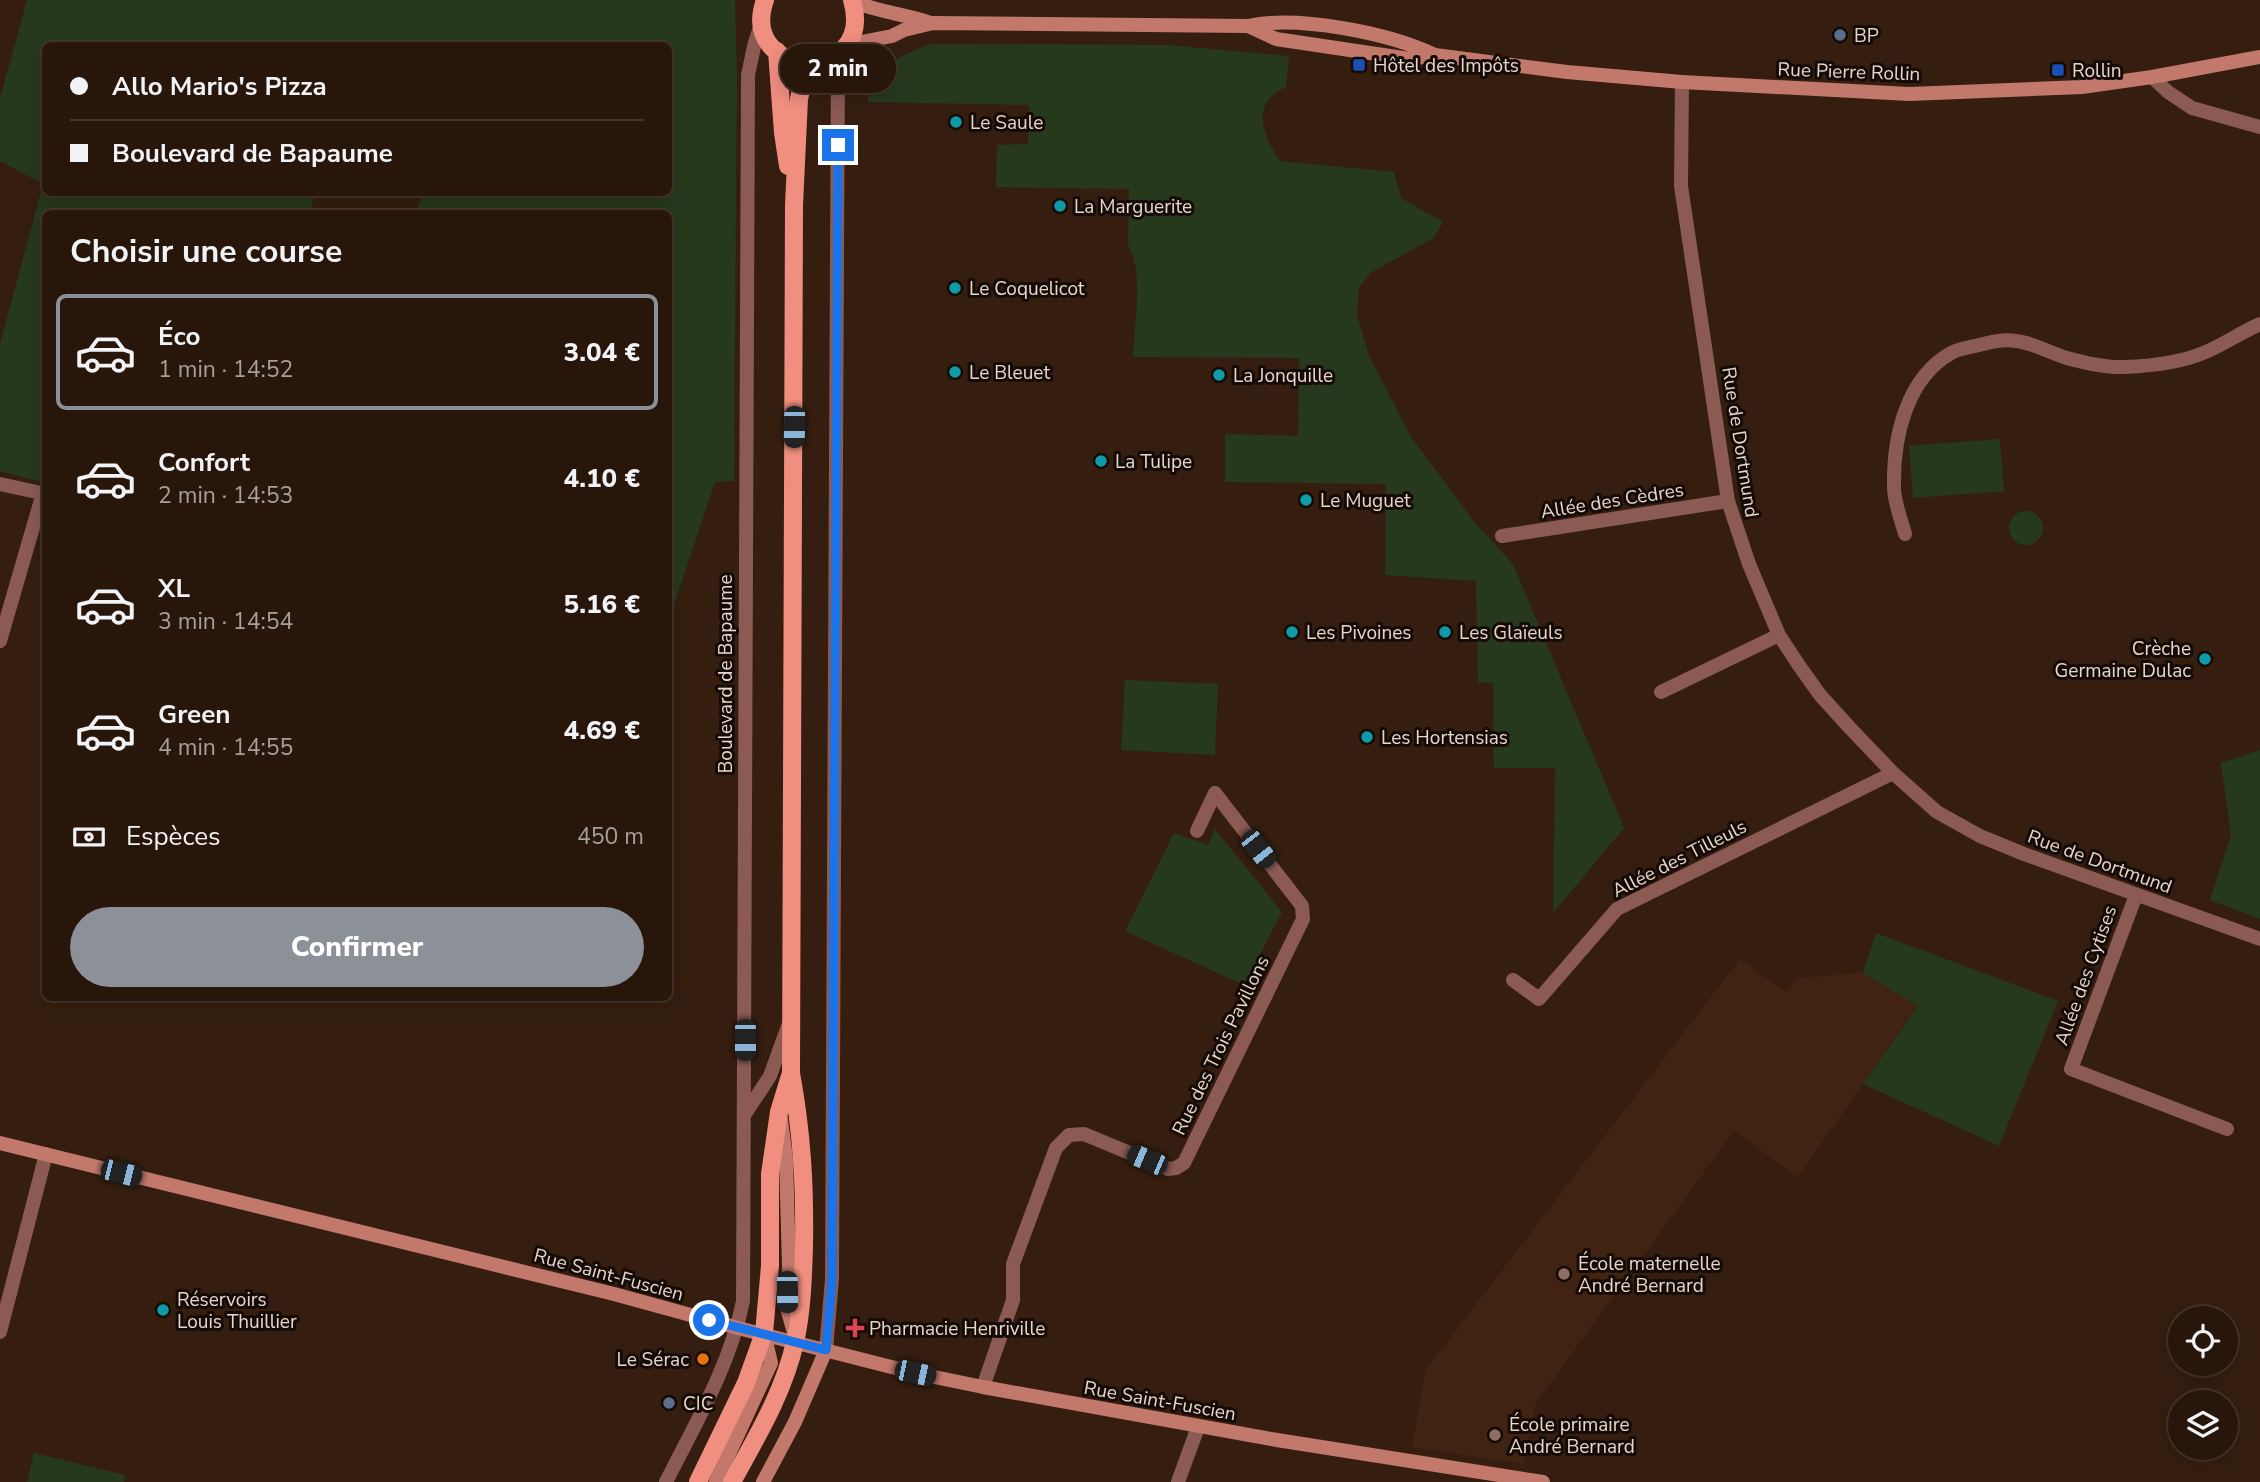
<!DOCTYPE html>
<html lang="fr">
<head>
<meta charset="utf-8">
<style>
	body { margin:0; font-family:"Nunito Sans",sans-serif; background:#342319; color:#f1f3f6; height:100vh; display:flex; flex-direction:column; font-size:26px; white-space:nowrap }
	* { box-sizing:border-box; margin:0 }
	p { font-size:23px; color:#a59f9d }
	.icon { flex:none; width:38px; height:38px; fill:none; stroke:currentColor; stroke-width:2; stroke-linecap:round; stroke-linejoin:round }
	.map { position:relative; flex:1; overflow:hidden }
	.panel { position:absolute; left:42px; top:210px; width:630px; height:791px; display:flex; flex-direction:column; background:#28160b; border-radius:10px; box-shadow:0 4px 18px #0003,0 0 0 2px #44352c }
	.panel>* { flex:none }
	.top-card { position:absolute; left:42px; top:42px; width:630px; height:154px; border-radius:10px; box-shadow:0 4px 18px #0003,0 0 0 2px #44352c; display:grid; align-content:center; height:154px; padding:0 28px; background:#28160b }
	.buttons { position:absolute; left:2168px; top:1306px; display:grid; gap:14px }
	.buttons a { display:grid; place-items:center; width:70px; height:70px; border-radius:50%; background:#28160b; box-shadow:0 4px 18px #0003,0 0 0 2px #44352c; font-size:35px }
	.end { position:absolute; width:32px; height:32px; margin:-16px; border:9px solid #1a73e8; background:#fff; box-shadow:0 0 0 4px #fff }
	.from { border-radius:50% }
	.bubble { position:absolute; height:49px; border-radius:24px; background:#28160b; box-shadow:0 4px 18px #0003,0 0 0 2px #44352c; font-size:23px; font-weight:800; line-height:49px; text-align:center }
	.car { position:absolute; width:21px; height:42px; margin:-21px -10px; border-radius:9px; box-shadow:0 0 5px 2px #0007; background:linear-gradient(#222 24%,#8ab4d8 0 40%,#222 0 76%,#8ab4d8 0 86%,#222 0) }
	.top-card b { display:flex; align-items:center; gap:24px; height:66px; font-size:26px }
	.top-card b+b { border-top:2px solid #44352c }
	.top-card i { width:18px; height:18px; background:#f1f3f6 }
	ul { padding:0; list-style:none }
	li { display:flex; align-items:center; gap:21px; height:116px; margin:0 14px 10px; padding:0 14px; border:4px solid transparent; border-radius:10px }
	li div { flex:1 }
	li b { display:block; font-size:26px }
	li em { font-style:normal; font-weight:800 }
	li.current { border-color:#8c9099 }
	li>.icon { width:63px; height:63px; stroke-width:1.5 }
	h2 { padding:0 28px; font-size:32px; line-height:84px }
	.pay { display:flex; align-items:center; gap:18px; height:77px; padding:0 28px; font-size:26px }
	.pay p { margin-inline-start:auto }
	.button { display:flex; gap:14px; margin-top:auto; padding:14px 28px }
	.button a { flex:1; height:80px; border-radius:42px; background:#8c9099; color:#fff; font-size:28px; font-weight:800; line-height:80px; text-align:center }
	.map>svg:first-child { display:block }
</style>
</head>
<body>
<div class="map">
<svg width="2260" height="1482" viewBox="0 0 2260 1482">
	<rect width="100%" height="100%" fill="#351e0f"/>
	<!-- built -->
	<path fill="#402310" d="M1740,959L1786,992L1797,978L1863,973L1918,1005L1798,1177L1734,1131L1536,1403L1523,1464L1412,1447L1425,1371Z"/>
	<!-- green -->
	<path fill="#27391d" d="M27,0H735L737,79L734,481L715,482L669,620L668,214L416,213L423,193L668,192V46H46V192L316,193L309,213L46,214L45,483L0,471V344L43,184L0,161V99Z
		M932,44L1167,45L1289,56L1286,87C1249,103 1263,136 1280,161L1394,172L1401,198L1443,222L1434,238L1370,273L1359,288L1357,315L1369,356L1411,437L1476,524L1513,564L1624,828L1553,913L1555,768H1494L1493,683L1478,682L1476,581L1385,575L1386,484L1225,482V434L1298,436L1299,358L1133,357C1134,332 1144,265 1128,247L1129,189L996,187L997,145L1028,144L1029,105L868,102C868,97 868,89 870,85C878,64 913,50 932,44Z
		M2000,439L2004,491L1913,498L1909,446Z
		M2009 528a17 17 0 1 1 34 0a17 17 0 1 1-34 0Z
		M1125,680L1218,684L1215,755L1121,750Z
		M2260,750V919L2210,900L2231,835L2221,763Z
		M1215,829L1282,912L1244,985L1125,931L1174,833L1208,845Z
		M1876,933L2058,1001L1999,1146L1863,1084L1918,1006L1863,973Z
		M34,1453L125,1475L124,1482H27Z"/>
	<g fill="none" stroke-linecap="round" stroke-linejoin="round">
		<!-- street -->
		<path stroke="#8a5a53" stroke-width="14" d="M2152,77L2168,92L2192,108L2260,127
			M1682,82L1681,186L1728,501L1749,564L1779,635L1798,664L1820,695L1850,728L1893,773L1937,812L1980,836L2024,854L2260,939
			M0,484L46,494
			M1905,534C1901,519 1894,502 1894,487C1893,438 1906,377 1953,352C1961,348 1971,347 1979,345C1991,342 2003,339 2016,341C2034,343 2050,353 2067,358C2085,363 2106,368 2124,367C2152,366 2182,363 2208,351C2226,343 2242,332 2260,324
			M1502,536L1728,501
			M0,641L43,493
			M1661,692L1779,635
			M2136,895L2071,1069L2227,1129
			M1513,980L1539,999L1617,909L1893,773
			M745,1114L770,1076L788,1026
			M0,1332L46,1154
			M826,1350L832,1279L838,53
			M983,1387L1013,1300V1264L1056,1148L1069,1135L1084,1134L1168,1169L1176,1168L1184,1163L1303,919L1302,906L1215,793L1197,831
			M666,1482C695,1424 730,1366 743,1301L748,75L755,42L762,22
			M1178,1482L1198,1427"/>
		<!-- secondary -->
		<path stroke="#c3786c" stroke-width="14" d="M852,1C878,12 905,14 931,23
			M1248,26L1276,39L1410,59L1435,55L1567,72L1682,82L1909,94L2082,87L2152,77L2260,57
			M846,45L892,36L904,30L933,23L1248,26C1298,15 1389,33 1435,55
			M781,1120L786,1159L789,1266L787,1308L795,1336
			M0,1143L614,1294L738,1328L915,1373L983,1387L1277,1440L1543,1482
			M716,1482L771,1363L764,1333
			M763,1482L795,1422L826,1350"/>
		<!-- primary -->
		<path stroke="#f08e7f" stroke-width="18" d="M765,0C737,80 877,85 852,0
			M777,51L783,133L788,166
			M698,1482L746,1383L764,1333L770,1266V1174L779,1112L790,1076
			M732,1482C756,1438 784,1392 795,1342C802,1312 803,1278 804,1247C805,1185 802,1133 791,1073L794,205L799,99L804,76L813,64"/>
	</g>
	<g fill="none" stroke-linecap="round" stroke-linejoin="round">
		<!-- route -->
		<path stroke="#1a73e8" stroke-width="9" d="M709,1320L826,1350L832,1279L838,145"/>
	</g>
	<!-- markers -->
	<g fill="#5c6f8a" stroke="#150b06" stroke-width="2.5">
		<circle cx="1840" cy="35" r="7"/>
		<circle cx="669" cy="1403" r="7"/>
	</g>
	<g fill="#1a4fb4" stroke="#150b06" stroke-width="2.5">
		<rect x="1352" y="58" width="14" height="14" rx="3.5"/>
		<rect x="2051" y="63" width="14" height="14" rx="3.5"/>
	</g>
	<g fill="#0f9aa8" stroke="#150b06" stroke-width="2.5">
		<circle cx="956" cy="122" r="7"/>
		<circle cx="1060" cy="206" r="7"/>
		<circle cx="955" cy="288" r="7"/>
		<circle cx="955" cy="372" r="7"/>
		<circle cx="1219" cy="375" r="7"/>
		<circle cx="1101" cy="461" r="7"/>
		<circle cx="1306" cy="500" r="7"/>
		<circle cx="1292" cy="632" r="7"/>
		<circle cx="1445" cy="632" r="7"/>
		<circle cx="2205" cy="659" r="7"/>
		<circle cx="1367" cy="737" r="7"/>
		<circle cx="163" cy="1310" r="7"/>
	</g>
	<g fill="#8d6e63" stroke="#150b06" stroke-width="2.5">
		<circle cx="1564" cy="1274" r="7"/>
		<circle cx="1495" cy="1435" r="7"/>
	</g>
	<path fill="#e0444e" stroke="#150b06" stroke-width="2.5" d="M851.5 1317.5h7v7h7v7h-7v7h-7v-7h-7v-7h7z"/>
	<circle fill="#e8710a" stroke="#150b06" stroke-width="2.5" cx="703" cy="1359" r="7"/>
	<g text-anchor="middle" stroke-width="6" stroke-linejoin="round" paint-order="stroke">
		<!-- poi labels -->
		<g font-size="19" fill="#e6d6cc" stroke="#150b06" text-anchor="start">
			<text x="1854" y="42">BP</text>
			<text x="1373" y="72">Hôtel des Impôts</text>
			<text x="2072" y="77">Rollin</text>
			<text x="970" y="129">Le Saule</text>
			<text x="1074" y="213">La Marguerite</text>
			<text x="969" y="295">Le Coquelicot</text>
			<text x="969" y="379">Le Bleuet</text>
			<text x="1233" y="382">La Jonquille</text>
			<text x="1115" y="468">La Tulipe</text>
			<text x="1320" y="507">Le Muguet</text>
			<text x="1306" y="639">Les Pivoines</text>
			<text x="1459" y="639">Les Glaïeuls</text>
			<text x="2191" y="655" text-anchor="end">Crèche<tspan x="2191" dy="22">Germaine Dulac</tspan></text>
			<text x="1381" y="744">Les Hortensias</text>
			<text x="1578" y="1270">École maternelle<tspan x="1578" dy="22">André Bernard</tspan></text>
			<text x="177" y="1306">Réservoirs<tspan x="177" dy="22">Louis Thuillier</tspan></text>
			<text x="869" y="1335">Pharmacie Henriville</text>
			<text x="689" y="1366" text-anchor="end">Le Sérac</text>
			<text x="683" y="1410">CIC</text>
			<text x="1509" y="1431">École primaire<tspan x="1509" dy="22">André Bernard</tspan></text>
		</g>
		<!-- street labels -->
		<g font-size="19" fill="#e6d6cc" stroke="#150b06">
			<text transform="translate(1849 71) rotate(2)" y="7">Rue Pierre Rollin</text>
			<text transform="translate(1741 442) rotate(81)" y="7">Rue de Dortmund</text>
			<text transform="translate(1612 500) rotate(-9)" y="7">Allée des Cèdres</text>
			<text transform="translate(725 674) rotate(-90)" y="7">Boulevard de Bapaume</text>
			<text transform="translate(1679 858) rotate(-27)" y="7">Allée des Tilleuls</text>
			<text transform="translate(2100 861) rotate(20)" y="7">Rue de Dortmund</text>
			<text transform="translate(2085 975) rotate(-70)" y="7">Allée des Cytises</text>
			<text transform="translate(1220 1045) rotate(-64)" y="7">Rue des Trois Pavillons</text>
			<text transform="translate(609 1274) rotate(15)" y="7">Rue Saint-Fuscien</text>
			<text transform="translate(1160 1400) rotate(10)" y="7">Rue Saint-Fuscien</text>
		</g>
	</g>
</svg>
<div class="buttons">
<a><svg class="icon" aria-label="locate" viewBox="0 0 24 24"><circle cx="12" cy="12" r="6"/><path d="M12 2v4M12 18v4M2 12h4M18 12h4"/></svg></a>
<a><svg class="icon" aria-label="layers" viewBox="0 0 24 24"><path d="M12 4l9 5-9 5-9-5zM3 14l9 5 9-5"/></svg></a>
</div>
<i class="end from" style="left:709px;top:1320px"></i>
<i class="end" style="left:838px;top:145px"></i>
<div class="bubble" style="left:780px;top:44px;width:116px">2 min</div>
<i class="car" style="left:794px;top:427px;rotate:181deg"></i>
<i class="car" style="left:1258px;top:849px;rotate:142deg"></i>
<i class="car" style="left:745px;top:1040px;rotate:180deg"></i>
<i class="car" style="left:1147px;top:1160px;rotate:293deg"></i>
<i class="car" style="left:121px;top:1173px;rotate:104deg"></i>
<i class="car" style="left:787px;top:1292px;rotate:179deg"></i>
<i class="car" style="left:915px;top:1373px;rotate:102deg"></i>
<div class="top-card">
<b><i class="from"></i>Allo Mario's Pizza</b>
<b><i></i>Boulevard de Bapaume</b>
</div>
<section class="panel">
<h2>Choisir une course</h2>
<ul>
<li class="current"><svg class="icon" aria-label="car" viewBox="0 0 24 24"><path d="M5 17H2v-5l4-1 3-4h7l3 4 3 1v5h-3M9 17h6M6 11h13"/><circle cx="7" cy="17" r="2"/><circle cx="17" cy="17" r="2"/></svg><div><b>Éco</b><p>1 min · 14:52</p></div><em>3.04 €</em></li>
<li><svg class="icon" aria-label="car" viewBox="0 0 24 24"><path d="M5 17H2v-5l4-1 3-4h7l3 4 3 1v5h-3M9 17h6M6 11h13"/><circle cx="7" cy="17" r="2"/><circle cx="17" cy="17" r="2"/></svg><div><b>Confort</b><p>2 min · 14:53</p></div><em>4.10 €</em></li>
<li><svg class="icon" aria-label="car" viewBox="0 0 24 24"><path d="M5 17H2v-5l4-1 3-4h7l3 4 3 1v5h-3M9 17h6M6 11h13"/><circle cx="7" cy="17" r="2"/><circle cx="17" cy="17" r="2"/></svg><div><b>XL</b><p>3 min · 14:54</p></div><em>5.16 €</em></li>
<li><svg class="icon" aria-label="car" viewBox="0 0 24 24"><path d="M5 17H2v-5l4-1 3-4h7l3 4 3 1v5h-3M9 17h6M6 11h13"/><circle cx="7" cy="17" r="2"/><circle cx="17" cy="17" r="2"/></svg><div><b>Green</b><p>4 min · 14:55</p></div><em>4.69 €</em></li>
</ul>
<div class="pay"><svg class="icon" aria-label="cash" viewBox="0 0 24 24"><path d="M3 7h18v10H3z"/><circle cx="12" cy="12" r="2"/></svg>Espèces<p>450 m</p></div>
<div class="button"><a>Confirmer</a></div>
</section>
</div>
</body>
</html>
